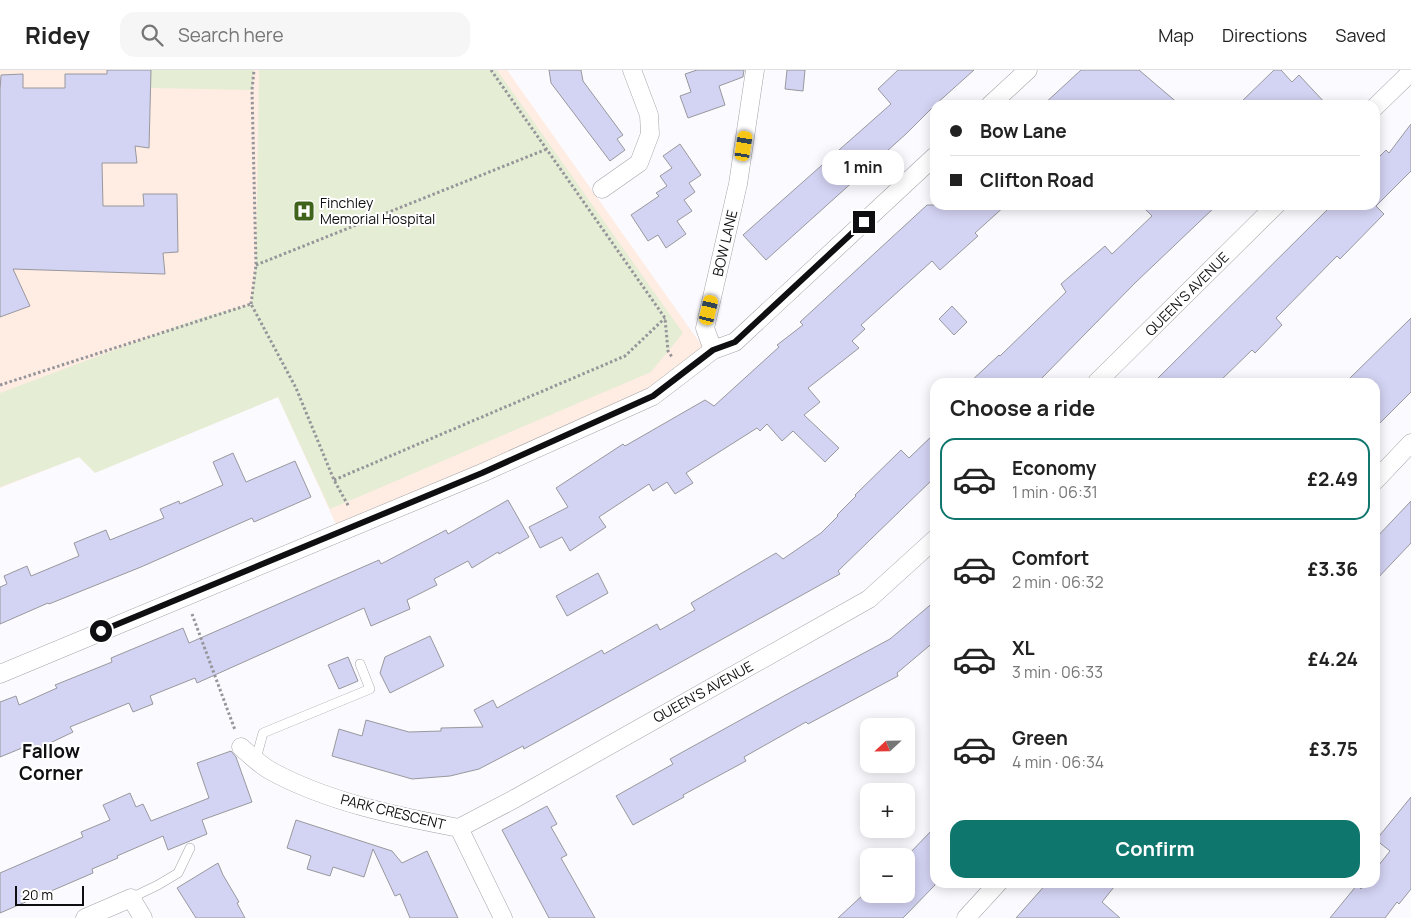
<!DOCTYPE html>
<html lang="en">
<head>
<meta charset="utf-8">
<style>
	body { margin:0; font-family:Manrope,sans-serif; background:#f6f6f6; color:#222; height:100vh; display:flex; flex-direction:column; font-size:19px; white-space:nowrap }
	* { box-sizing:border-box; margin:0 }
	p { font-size:16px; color:#767676 }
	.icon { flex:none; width:28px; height:28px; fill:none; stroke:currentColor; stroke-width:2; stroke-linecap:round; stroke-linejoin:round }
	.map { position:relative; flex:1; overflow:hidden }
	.panel { position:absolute; left:930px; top:308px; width:450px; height:510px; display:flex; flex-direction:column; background:#fff; border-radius:15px; box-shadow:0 2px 12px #0003 }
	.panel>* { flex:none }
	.top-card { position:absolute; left:930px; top:30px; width:450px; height:110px; border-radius:15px; box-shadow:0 2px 12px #0003; display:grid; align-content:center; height:110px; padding:0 20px; background:#fff }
	.needle { width:32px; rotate:248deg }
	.tools { position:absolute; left:860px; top:648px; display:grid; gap:10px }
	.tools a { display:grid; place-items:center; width:55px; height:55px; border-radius:10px; background:#fff; box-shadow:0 2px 12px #0003; font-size:25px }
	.scale { position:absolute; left:15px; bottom:12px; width:69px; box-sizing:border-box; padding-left:5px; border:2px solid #0f0f11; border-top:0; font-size:14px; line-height:18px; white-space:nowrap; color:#0f0f11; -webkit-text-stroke:4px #fff; paint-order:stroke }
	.end { position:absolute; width:22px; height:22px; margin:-11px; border:6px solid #0f0f11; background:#fff; box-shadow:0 0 0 2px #fff }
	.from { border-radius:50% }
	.bubble { position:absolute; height:35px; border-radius:15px; background:#fff; box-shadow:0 2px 12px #0003; font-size:16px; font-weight:700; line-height:35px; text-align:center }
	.car { position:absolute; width:15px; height:30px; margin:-15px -8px; border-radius:6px; box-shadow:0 0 4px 1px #0007; background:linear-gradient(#f5c518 24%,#345 0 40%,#f5c518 0 76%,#345 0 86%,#f5c518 0) }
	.top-card b { display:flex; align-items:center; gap:18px; height:48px; font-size:19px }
	.top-card b+b { border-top:1px solid #e0e0e0 }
	.top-card i { width:12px; height:12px; background:#222 }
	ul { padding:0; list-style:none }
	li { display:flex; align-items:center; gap:15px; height:82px; margin:0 10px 8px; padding:0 10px; border:2px solid transparent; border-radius:15px }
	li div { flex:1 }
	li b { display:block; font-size:19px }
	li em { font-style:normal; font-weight:700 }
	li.active { border-color:#0f766e }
	li>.icon { width:45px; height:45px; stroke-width:1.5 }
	h2 { padding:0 20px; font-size:22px; line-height:60px }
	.button { display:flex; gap:10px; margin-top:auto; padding:10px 20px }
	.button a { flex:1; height:58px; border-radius:15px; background:#0f766e; color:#fff; font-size:20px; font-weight:700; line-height:58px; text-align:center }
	header { display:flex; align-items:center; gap:30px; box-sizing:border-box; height:70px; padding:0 25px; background:#fff; border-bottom:1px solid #e0e0e0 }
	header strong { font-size:24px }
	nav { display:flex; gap:28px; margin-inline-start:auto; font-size:18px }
	.search { width:350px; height:45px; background:#f6f6f6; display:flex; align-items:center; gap:12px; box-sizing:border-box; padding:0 18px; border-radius:15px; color:#767676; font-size:19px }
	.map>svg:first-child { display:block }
</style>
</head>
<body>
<header>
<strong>Ridey</strong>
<div class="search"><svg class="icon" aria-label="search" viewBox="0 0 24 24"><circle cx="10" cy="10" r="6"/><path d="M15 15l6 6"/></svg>Search here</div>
<nav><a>Map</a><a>Directions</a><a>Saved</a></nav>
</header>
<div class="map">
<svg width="1411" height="848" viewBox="0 0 1411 848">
	<rect width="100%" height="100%" fill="#fafaff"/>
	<!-- medical -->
	<path fill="#ffece3" d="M0,0H507L707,283L654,326L340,463L278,327L95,402L79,387L0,418Z"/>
	<!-- green -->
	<path fill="#e5edd5" d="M151,0H254L252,20L150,18Z
		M259,0H497L683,263L651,302L330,439L278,327L95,403L79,387L0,417V323L197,249L251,234L256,195Z"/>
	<!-- building -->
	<path fill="#d3d3f3" stroke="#98989d" d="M107,0H151L149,78L135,76L137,93H102L103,136H144L143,124H177L178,182L163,183L165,204L13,199L30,236L0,247V20L1,5L23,4V18H65V4H107Z
		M549,0H581L583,11L623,65L617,69L625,80L610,91L551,13Z
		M697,0H744L743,7L719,16L725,35L688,48L680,26L691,22L685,4Z
		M787,0H805L803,21L785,19Z
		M898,0H974L935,35L907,63L766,190L743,165L891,34L878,19Z
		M1081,0H1139L1180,35H1043Z
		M1274,0H1281L1292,12L1299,5L1327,35H1238Z
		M1411,54V101L1376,136L1384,144L1340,189L1337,186L1276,248L1282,255L1255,283L1252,280L1219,312H1154L1332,135H1375V91L1386,80L1389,83Z
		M680,74L701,105L689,113L695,122L684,130L692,141L677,151L686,164L666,178L658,165L648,171L631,145L659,126L656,123L667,116L660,106L672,98L663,86Z
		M927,135H1006L975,163L978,166L940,200L932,191L861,255L865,259L852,271L859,278L808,318L820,332L804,345L839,378L825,392L793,361L782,371L767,354L760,361L757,358L686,403L693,413L675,424L667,412L653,421L649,414L599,447L606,457L570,481L562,467L540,478L529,457L568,437L556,418L623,374L625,376L705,330L714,336L779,277L777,275L803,255L800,252Z
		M1141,135H1217L1135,213L1038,312H970L999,285L1000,286L1066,222L1061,214L1105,176L1112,184L1152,146Z
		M952,236L967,252L954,265L939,249Z
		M1411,248V322L1375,358V312H1346Z
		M935,363V407L838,501L840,504L524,679L523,676L479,699L450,706L412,709L332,686L339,659L362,666L366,650L409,662L441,661V658L483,657L474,640L493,630L497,638L602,580L604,584L657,554L660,560L695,540L691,533L776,483L783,489L821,463L838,446L837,445L856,426L855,425L901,380L909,388Z
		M233,383L246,412L295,391L311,427L254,452L252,448L141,497L49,534L48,533L0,554V517L7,514L4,506L27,496L31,506L79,486L74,473L106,460L110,470L164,448L160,439L179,431L180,434L223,415L213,392Z
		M508,430L529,467L499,484L498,482L472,498L468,491L434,509L437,515L407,530L410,539L371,556L364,538L197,613L195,608L150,626L153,634L133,642L129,633L70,657L73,662L46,675L25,683L22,678L0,687V632L16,626L19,635L57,618L55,615L112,592L111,588L183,558L189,573L379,490L381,494L446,460L448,464Z
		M1411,431V473L1375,511V469Z
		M598,503L608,523L567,546L556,526Z
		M935,531V571L897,603L898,606L808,654L806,652L744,687L746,691L683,725L684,727L633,755L616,726L673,694L670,689L791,622L890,569Z
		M430,566L444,596L390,623L380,603L385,587Z
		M348,587L358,611L339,619L328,595Z
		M231,681L236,687L252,732L202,750L207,764L168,780L163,766L117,786L118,788L92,799L93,803L0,843V803L83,767L81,762L110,750L103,735L130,723L136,737L143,734L151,751L209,728L197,693Z
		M1411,727V819L1399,834L1397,832L1385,848H1330L1357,815L1361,819L1366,812H1375V800L1390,781L1376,770Z
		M547,736L557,754L551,757L567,785L561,788L595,848H549L502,760Z
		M296,750L392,781L402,793L427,781L458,848H410L400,824L395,826L373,779L364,807L333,797L330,806L307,799L311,786L287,778Z
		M935,757V815L903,848H838L864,824H906V787Z
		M218,793L223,805L239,832L237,833L245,848H196L177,818Z
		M1048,812H1118L1102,832L1120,848H1016Z"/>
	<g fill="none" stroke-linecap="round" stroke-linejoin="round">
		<!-- lane casing -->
		<g stroke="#a3a3a8" stroke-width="10">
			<path id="lane" d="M256,689L263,663L370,619L360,594
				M131,828L158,815L178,803L190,778"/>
		</g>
		<!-- street casing -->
		<g stroke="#a3a3a8" stroke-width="19">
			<path id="street" d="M990,35L1028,0
				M1375,37L1411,2
				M602,119L639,93L650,64L649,45L632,0
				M713,280L735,272L935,86
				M1097,312L1276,135
				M1375,411L1411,373
				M0,604L482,403L653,326L713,280L705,258L738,114L755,0
				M241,677C250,685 260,695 271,701C328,732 396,746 459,758L503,848
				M459,758L516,728L869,529L935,469
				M85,848L131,828L143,848
				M966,848L999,812"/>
		</g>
		<!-- path -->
		<path stroke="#96969a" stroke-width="3" stroke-dasharray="2.5 2.5" stroke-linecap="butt" d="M491,0L665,248L668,281L672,287
			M256,195L547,79
			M251,234L256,195L252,20L254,0
			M0,315L251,234L296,318L334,410L349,437
			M334,410L625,286L665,248
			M192,544L235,660"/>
		<!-- lane -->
		<use href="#lane" stroke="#fff" stroke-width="9"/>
		<!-- street -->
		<use href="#street" stroke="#fff" stroke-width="18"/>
	</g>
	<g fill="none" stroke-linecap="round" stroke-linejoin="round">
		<!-- route -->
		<path stroke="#0f0f11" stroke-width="6" d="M101,561L482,403L653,326L713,280L735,272L864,152"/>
	</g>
	<!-- icons -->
	<defs>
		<g id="hospital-square" transform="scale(1.125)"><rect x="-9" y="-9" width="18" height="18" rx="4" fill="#40631b" stroke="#fff"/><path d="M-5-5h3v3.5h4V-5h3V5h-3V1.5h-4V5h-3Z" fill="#fff"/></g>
	</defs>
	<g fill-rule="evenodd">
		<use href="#hospital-square" x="304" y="141"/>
	</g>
	<g text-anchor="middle" stroke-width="4" stroke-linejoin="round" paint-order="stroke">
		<!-- poi labels -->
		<g font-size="14" fill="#0f0f11" stroke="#fff" text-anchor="start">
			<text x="320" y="138">Finchley<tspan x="320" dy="16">Memorial Hospital</tspan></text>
		</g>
		<!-- street labels -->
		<g font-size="14" fill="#0f0f11" stroke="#fff">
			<text transform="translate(725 173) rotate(-77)" y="5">BOW LANE</text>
			<text transform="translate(1187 224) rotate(-45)" y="5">QUEEN'S AVENUE</text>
			<text transform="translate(703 622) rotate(-29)" y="5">QUEEN'S AVENUE</text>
			<text transform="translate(393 742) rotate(14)" y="5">PARK CRESCENT</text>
		</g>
		<!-- district labels -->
		<g font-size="19" font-weight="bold" fill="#0f0f11" stroke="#fff">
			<text x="51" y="688">Fallow<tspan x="51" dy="22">Corner</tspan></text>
		</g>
	</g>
</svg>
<div class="tools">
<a><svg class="needle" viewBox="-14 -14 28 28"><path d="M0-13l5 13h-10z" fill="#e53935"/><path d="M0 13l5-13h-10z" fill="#767676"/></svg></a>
<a>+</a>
<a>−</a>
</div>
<div class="scale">20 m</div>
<i class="end from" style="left:101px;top:561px"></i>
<i class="end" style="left:864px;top:152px"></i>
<div class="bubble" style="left:822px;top:80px;width:82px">1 min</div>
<i class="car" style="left:744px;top:76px;rotate:9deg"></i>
<i class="car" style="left:709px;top:240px;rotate:13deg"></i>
<div class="top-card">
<b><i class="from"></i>Bow Lane</b>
<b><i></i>Clifton Road</b>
</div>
<section class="panel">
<h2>Choose a ride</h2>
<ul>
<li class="active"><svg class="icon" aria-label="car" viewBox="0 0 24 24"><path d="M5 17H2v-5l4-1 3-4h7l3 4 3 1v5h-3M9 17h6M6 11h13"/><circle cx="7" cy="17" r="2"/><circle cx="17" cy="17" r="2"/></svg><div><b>Economy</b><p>1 min · 06:31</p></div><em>£2.49</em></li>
<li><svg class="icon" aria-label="car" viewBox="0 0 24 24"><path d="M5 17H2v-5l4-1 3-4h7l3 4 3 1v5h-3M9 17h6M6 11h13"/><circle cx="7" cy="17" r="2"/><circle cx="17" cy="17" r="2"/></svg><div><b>Comfort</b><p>2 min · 06:32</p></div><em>£3.36</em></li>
<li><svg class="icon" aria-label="car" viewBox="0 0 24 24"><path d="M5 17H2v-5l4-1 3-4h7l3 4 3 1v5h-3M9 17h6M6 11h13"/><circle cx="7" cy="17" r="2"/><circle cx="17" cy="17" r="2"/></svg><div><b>XL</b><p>3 min · 06:33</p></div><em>£4.24</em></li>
<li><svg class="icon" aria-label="car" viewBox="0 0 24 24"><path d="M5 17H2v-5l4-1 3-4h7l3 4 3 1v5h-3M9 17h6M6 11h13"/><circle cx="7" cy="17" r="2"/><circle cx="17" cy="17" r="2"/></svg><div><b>Green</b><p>4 min · 06:34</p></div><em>£3.75</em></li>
</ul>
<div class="button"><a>Confirm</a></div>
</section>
</div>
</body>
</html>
